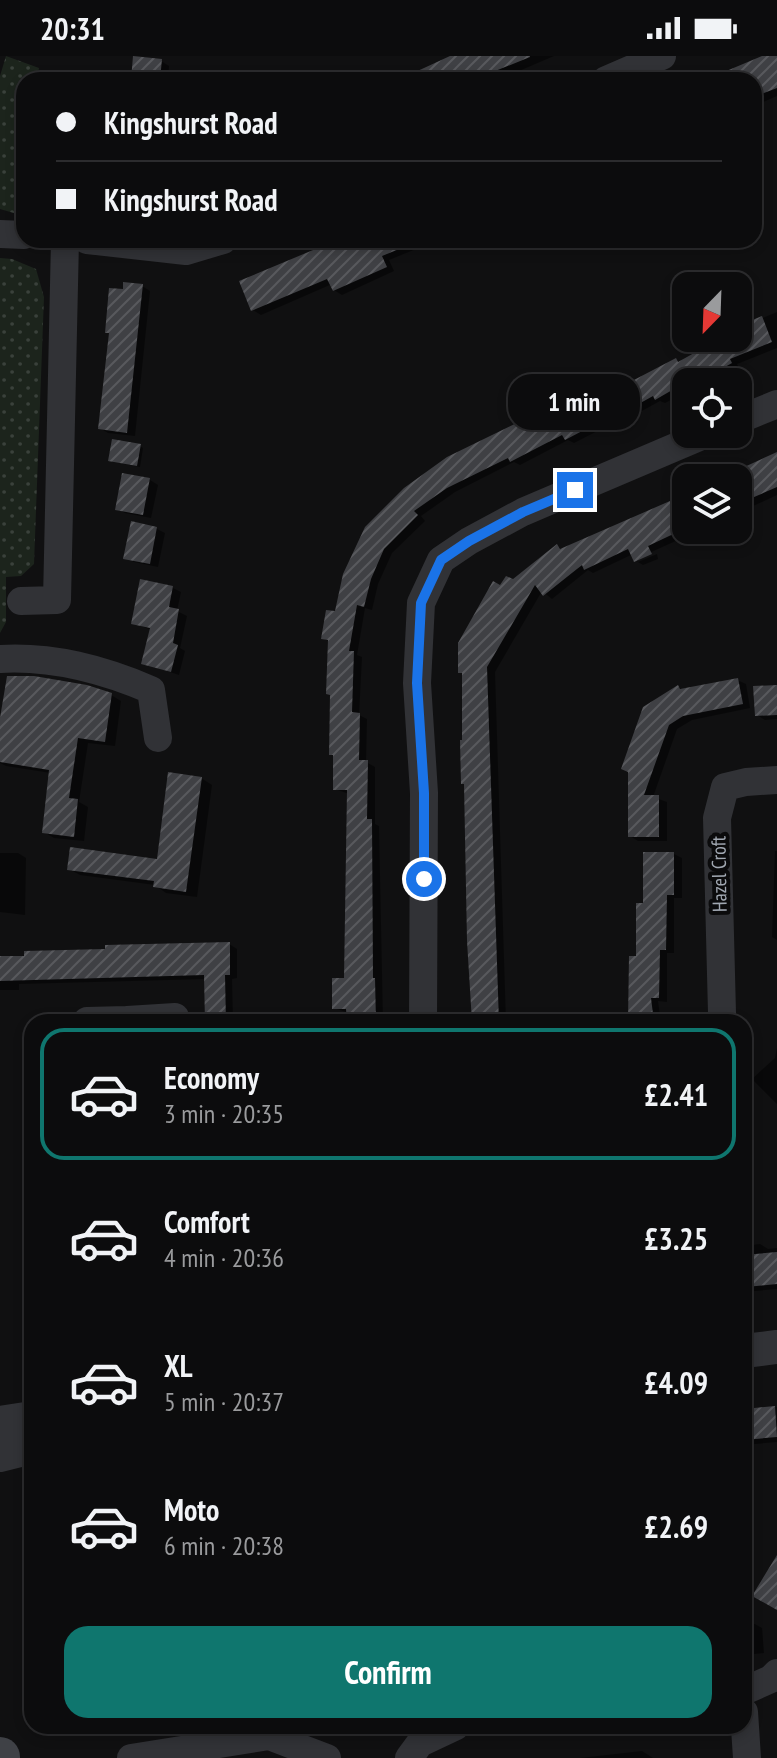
<!DOCTYPE html>
<html lang="en">
<head>
<meta charset="utf-8">
<style>
	body { margin:0; font-family:"PT Sans Narrow",sans-serif; background:#1a1a1b; color:#f1f3f6; height:100vh; display:flex; flex-direction:column; font-size:30px; white-space:nowrap }
	* { box-sizing:border-box; margin:0 }
	p { font-size:26px; color:#9a9b9d }
	.icon { flex:none; width:44px; height:44px; fill:none; stroke:currentColor; stroke-width:2; stroke-linecap:round; stroke-linejoin:round }
	.map { position:relative; flex:1; overflow:hidden }
	.side { position:absolute; left:24px; top:958px; width:728px; height:720px; display:flex; flex-direction:column; background:#0c0c0d; border-radius:24px; box-shadow:0 4px 12px #0003,0 0 0 2px #2c2c2e }
	.side>* { flex:none }
	.banner { position:absolute; left:16px; top:16px; width:746px; height:176px; border-radius:24px; box-shadow:0 4px 12px #0003,0 0 0 2px #2c2c2e; display:grid; align-content:center; height:176px; padding:0 40px; background:#0c0c0d }
	.needle { width:52px; rotate:203deg }
	.controls { position:absolute; left:672px; top:216px; display:grid; gap:16px }
	.controls a { display:grid; place-items:center; width:80px; height:80px; border-radius:16px; background:#0c0c0d; box-shadow:0 4px 12px #0003,0 0 0 2px #2c2c2e; font-size:40px }
	.end { position:absolute; width:36px; height:36px; margin:-18px; border:10px solid #1a73e8; background:#fff; box-shadow:0 0 0 4px #fff }
	.from { border-radius:50% }
	.bubble { position:absolute; height:56px; border-radius:24px; background:#0c0c0d; box-shadow:0 4px 12px #0003,0 0 0 2px #2c2c2e; font-size:26px; font-weight:600; line-height:56px; text-align:center }
	.banner b { display:flex; align-items:center; gap:28px; height:76px; font-size:30px }
	.banner b+b { border-top:2px solid #2c2c2e }
	.banner i { width:20px; height:20px; background:#f1f3f6 }
	ul { padding:14px 0 0; list-style:none }
	li { display:flex; align-items:center; gap:24px; height:132px; margin:0 16px 12px; padding:0 24px; border:4px solid transparent; border-radius:24px }
	li div { flex:1 }
	li b { display:block; font-size:30px }
	li em { font-style:normal; font-weight:600 }
	li.selected { border-color:#0f766e }
	li>.icon { width:72px; height:72px; stroke-width:1.5 }
	.action { display:flex; gap:16px; margin-top:auto; padding:16px 40px }
	.action a { flex:1; height:92px; border-radius:24px; background:#0f766e; color:#fff; font-size:32px; font-weight:600; line-height:92px; text-align:center }
	.status { display:flex; justify-content:space-between; align-items:center; height:56px; padding:0 40px; background:#0c0c0d; direction:ltr }
	.status svg { height:22px; fill:currentColor }
	.map>svg:first-child { display:block }
</style>
</head>
<body>
<div class="status"><b>20:31</b><svg viewBox="0 0 49 12"><path d="M0 12V9h3v3zM5 12V6h3v6zM10 12V3h3v9zM15 12V0h3v12zM26 1h20v11H26zM47 4h2v5h-2z"/></svg></div>
<div class="map">
<svg width="777" height="1702" viewBox="0 0 777 1702">
	<defs>
		<pattern id="green-dots" width="8" height="8" patternUnits="userSpaceOnUse" patternTransform="scale(2)"><rect width="8" height="8" fill="#1c241c"/><path d="M2 2h.1M6 6h.1" fill="none" stroke="#3a413b" stroke-width="1.8" stroke-linecap="round"/></pattern>
		<pattern id="building-hatch" width="6" height="6" patternUnits="userSpaceOnUse" patternTransform="scale(2)"><rect width="6" height="6" fill="#3f4044"/><path d="M-1 1l2-2M0 6l6-6M5 7l2-2" fill="none" stroke="#58595d"/></pattern>
	</defs>
	<rect width="100%" height="100%" fill="#101011"/>
	<!-- green -->
	<path fill="url(#green-dots)" d="M6,0L39,12L37,24H24V160L0,153V20Z
		M0,202L12,203L36,213L44,241L34,508L21,520L6,521V566L0,577Z"/>
	<!-- shadow -->
	<path fill="#0007" d="M455,0H554L498,24H400Z
		M769,0H777V40L754,50V24H713Z
		M161,5L169,10L168,24H133Z
		M340,184H438L389,204L394,215L342,239L334,234L332,228L261,259L253,254L241,226Z
		M142,230L150,235L135,380L108,377L100,372L124,235Z
		M777,256V292L737,308L739,312L714,326H686V336L665,347L660,345L618,368L615,366L574,387L568,384L520,409L514,406L455,436L421,460L425,465L392,497L378,528L372,554L365,552L357,599L362,601L359,659L367,663L366,706L375,711V768L379,770L383,966H349V957L334,952L346,924L349,738L335,733L330,586L323,582L336,558L367,472L529,363L537,368L630,322L635,326L676,304L681,307L725,282H738V272Z
		M140,390L143,392L140,411L113,406Z
		M777,398V439L738,457V422H724Z
		M124,419L150,424L158,429L151,462L125,457L117,453Z
		M686,439V474H700L638,502V506L633,498L593,517L588,514L552,543L542,535L495,616L506,966H475L466,728L463,727L501,532L557,490L563,494Z
		M132,468L157,473L165,477L158,511L134,506L125,502Z
		M657,498L658,503L643,509L638,506Z
		M173,532L181,536L177,555L187,560L180,592L185,595L179,619L143,607L152,574L133,567Z
		M737,624L746,628L750,652L692,664L677,673L653,741L667,746V785H638L630,780L678,631L684,634Z
		M777,631V663L765,664L757,659Z
		M111,639L121,645L115,690L88,687L79,746L88,751L84,785L54,782L44,776L51,717L6,710L0,707V675Z
		M201,722L212,729L197,841L166,837L155,829L80,819L69,813L159,806Z
		M775,795H777V884L772,881Z
		M0,797H18L26,802L25,859L0,856Z
		M674,798L682,802V842H674V897H667V946L658,945L661,966H626L625,958L630,957L645,849Z
		M229,888L237,893V922L232,923L233,966H207L206,923L19,928V934H0V902Z
		M777,992V1048L752,1023L775,1002Z
		M744,1035L751,1039L753,1063L744,1064Z
		M760,1188L768,1193L777,1192V1233L744,1236V1190Z
		M777,1351V1386L744,1389V1355Z
		M751,1566L762,1572L764,1597L744,1599V1567Z
		M642,1695L653,1702H580Z"/>
	<!-- building -->
	<path fill="url(#building-hatch)" d="M133,0L162,3L160,24H131Z
		M450,0H530V1L473,24H398Z
		M762,0H777V32L754,41V24H705Z
		M337,184L419,185L382,200L387,211L333,235L327,223L251,255L239,225Z
		M123,226L143,228L127,377L98,373L109,277H105L109,232L123,233Z
		M762,260L772,286L730,303L732,307L700,325L698,321L686,326L655,344L653,340L608,365L607,362L565,384L562,379L510,406L508,402L447,432L414,455L418,459L384,493L371,523L364,551L357,549L349,595H354L352,656L360,657L359,704H368L367,763H372L373,922H375L376,966H347L346,953H332V922H344L347,734H333V699H329L330,639L326,638L328,584L321,583L326,554L335,555L343,518L365,471L404,432L447,401L529,361L533,368L630,320L632,325L676,302L678,306L721,282H738V270Z
		M112,383L141,388L137,410L108,405Z
		M777,396V431L738,448V422H720Z
		M122,417L150,422L143,459L115,454Z
		M686,438V472L648,490L652,498L634,506L628,493L584,514L582,509L543,540L535,529L487,611L499,966H472L467,885L464,728H461L460,684H462V617H458V587L493,525L500,529L506,520L513,523L557,488L560,493Z
		M131,465L157,471L150,508L123,503Z
		M140,523L173,530L169,551L179,553L173,587L178,589L171,616L141,608L150,572L131,568Z
		M7,620H34L87,629L112,637L105,686L78,682L69,742L78,743L74,781L42,777L49,714L0,706V662Z
		M738,622L743,648L683,660L669,669L644,739H659V781H628V716L621,713L643,651L678,629L680,633Z
		M777,629V659L755,660L753,630Z
		M168,716L202,721L186,836L153,831L154,825L67,814L70,791L157,803Z
		M643,796H674V839H667L666,894H660L659,942H651L654,966H628L629,900H636V847H643Z
		M230,886V919H225L226,966H205L204,919L0,925V900H24V895L105,893V889Z
		M777,1196V1228L746,1231L744,1199Z
		M775,1350L777,1381L744,1384V1353Z
		M777,1499V1554L752,1540Z"/>
	<g fill="none" stroke-linecap="round" stroke-linejoin="round">
		<!-- minor -->
		<path stroke="#313236" stroke-width="28" d="M606,24L662,0
			M0,178L24,179
			M87,184L186,195L223,184
			M738,364L777,348
			M21,545L57,544L65,184
			M0,603C53,600 102,613 151,634L158,682
			M722,957L717,762L725,731L746,726L777,724
			M87,965L127,964
			M127,966V964L175,961
			M423,966L424,737L417,627L421,547L441,504L469,485L523,456L706,378
			M744,1635L771,1623L777,1617
			M744,1656L747,1702
			M131,1702L269,1680L327,1702
			M409,1702L420,1687L456,1670"/>
		<!-- tertiary -->
		<path stroke="#313236" stroke-width="34" d="M744,1295L777,1291
			M0,1367L32,1362
			M0,1399L32,1391"/>
		<!-- secondary -->
		<path stroke="#3f4146" stroke-width="40" d="M0,1701V1702"/>
	</g>
	<g fill="none" stroke-linecap="round" stroke-linejoin="round">
		<!-- route -->
		<path stroke="#1a73e8" stroke-width="10" d="M424,823V737L417,627L421,547L441,504L469,485L523,456L575,434"/>
	</g>
	<g text-anchor="middle" stroke-width="8" stroke-linejoin="round" paint-order="stroke">
		<!-- street labels -->
		<g font-size="20" fill="#a1a8b2" stroke="#0b0b0c">
			<text transform="translate(719 818) rotate(-91)" y="7">Hazel Croft</text>
		</g>
	</g>
</svg>
<div class="controls">
<a><svg class="needle" viewBox="-14 -14 28 28"><path d="M0-13l5 13h-10z" fill="#e53935"/><path d="M0 13l5-13h-10z" fill="#9a9b9d"/></svg></a>
<a><svg class="icon" aria-label="locate" viewBox="0 0 24 24"><circle cx="12" cy="12" r="6"/><path d="M12 2v4M12 18v4M2 12h4M18 12h4"/></svg></a>
<a><svg class="icon" aria-label="layers" viewBox="0 0 24 24"><path d="M12 4l9 5-9 5-9-5zM3 14l9 5 9-5"/></svg></a>
</div>
<i class="end from" style="left:424px;top:823px"></i>
<i class="end" style="left:575px;top:434px"></i>
<div class="bubble" style="left:508px;top:318px;width:132px">1 min</div>
<div class="banner">
<b><i class="from"></i>Kingshurst Road</b>
<b><i></i>Kingshurst Road</b>
</div>
<section class="side">
<ul>
<li class="selected"><svg class="icon" aria-label="car" viewBox="0 0 24 24"><path d="M5 17H2v-5l4-1 3-4h7l3 4 3 1v5h-3M9 17h6M6 11h13"/><circle cx="7" cy="17" r="2"/><circle cx="17" cy="17" r="2"/></svg><div><b>Economy</b><p>3 min · 20:35</p></div><em>£2.41</em></li>
<li><svg class="icon" aria-label="car" viewBox="0 0 24 24"><path d="M5 17H2v-5l4-1 3-4h7l3 4 3 1v5h-3M9 17h6M6 11h13"/><circle cx="7" cy="17" r="2"/><circle cx="17" cy="17" r="2"/></svg><div><b>Comfort</b><p>4 min · 20:36</p></div><em>£3.25</em></li>
<li><svg class="icon" aria-label="car" viewBox="0 0 24 24"><path d="M5 17H2v-5l4-1 3-4h7l3 4 3 1v5h-3M9 17h6M6 11h13"/><circle cx="7" cy="17" r="2"/><circle cx="17" cy="17" r="2"/></svg><div><b>XL</b><p>5 min · 20:37</p></div><em>£4.09</em></li>
<li><svg class="icon" aria-label="car" viewBox="0 0 24 24"><path d="M5 17H2v-5l4-1 3-4h7l3 4 3 1v5h-3M9 17h6M6 11h13"/><circle cx="7" cy="17" r="2"/><circle cx="17" cy="17" r="2"/></svg><div><b>Moto</b><p>6 min · 20:38</p></div><em>£2.69</em></li>
</ul>
<div class="action"><a>Confirm</a></div>
</section>
</div>
</body>
</html>
